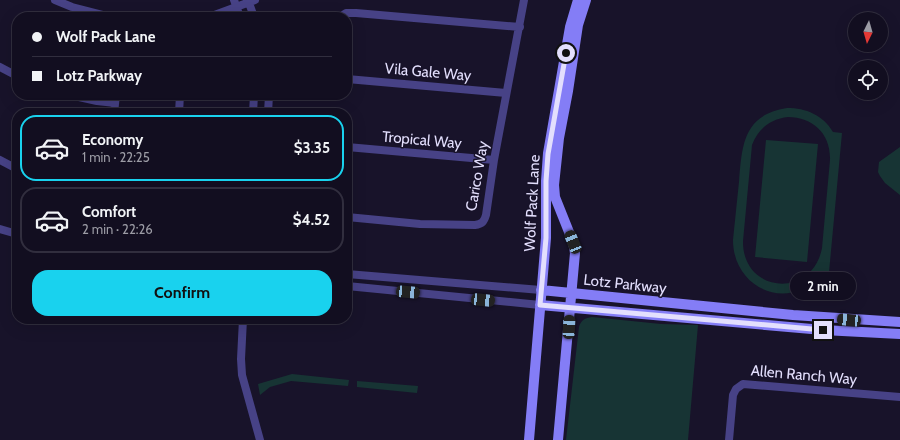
<!DOCTYPE html>
<html lang="en">
<head>
<meta charset="utf-8">
<style>
	body { margin:0; font-family:Cabin,sans-serif; background:#1f1c2d; color:#f1f3f6; height:100vh; display:flex; flex-direction:column; font-size:15px; white-space:nowrap }
	* { box-sizing:border-box; margin:0 }
	p { font-size:13px; color:#9c9ca5 }
	.icon { flex:none; width:22px; height:22px; fill:none; stroke:currentColor; stroke-width:2; stroke-linecap:round; stroke-linejoin:round }
	.map { position:relative; flex:1; overflow:hidden }
	.side { position:absolute; left:12px; top:108px; width:340px; height:216px; display:flex; flex-direction:column; background:#120e20; border-radius:16px; box-shadow:0 4px 16px #0002,0 0 0 1px #312e3e }
	.side>* { flex:none }
	.top-card { position:absolute; left:12px; top:12px; width:340px; height:88px; border-radius:16px; box-shadow:0 4px 16px #0002,0 0 0 1px #312e3e; display:grid; align-content:center; height:88px; padding:0 20px; background:#120e20 }
	.needle { width:26px; rotate:185deg }
	.fabs { position:absolute; left:848px; top:12px; display:grid; gap:8px }
	.fabs a { display:grid; place-items:center; width:40px; height:40px; border-radius:50%; background:#120e20; box-shadow:0 4px 16px #0002,0 0 0 1px #312e3e; font-size:20px }
	.end { position:absolute; width:18px; height:18px; margin:-9px; border:5px solid #e3dffd; background:#111; box-shadow:0 0 0 2px #111 }
	.from { border-radius:50% }
	.bubble { position:absolute; height:28px; border-radius:14px; background:#120e20; box-shadow:0 4px 16px #0002,0 0 0 1px #312e3e; font-size:13px; font-weight:800; line-height:28px; text-align:center }
	.car { position:absolute; width:12px; height:24px; margin:-12px -6px; border-radius:5px; box-shadow:0 0 3px 1px #0007; background:linear-gradient(#222 24%,#8ab4d8 0 40%,#222 0 76%,#8ab4d8 0 86%,#222 0) }
	.top-card b { display:flex; align-items:center; gap:14px; height:38px; font-size:15px }
	.top-card b+b { border-top:1px solid #312e3e }
	.top-card i { width:10px; height:10px; background:#f1f3f6 }
	ul { padding:7px 0 0; list-style:none }
	li { display:flex; align-items:center; gap:12px; height:66px; margin:0 8px 6px; padding:0 12px; border:2px solid #312e3e; border-radius:16px }
	li div { flex:1 }
	li b { display:block; font-size:15px }
	li em { font-style:normal; font-weight:800 }
	li.active { border-color:#19d2ee }
	li>.icon { width:36px; height:36px; stroke-width:1.5 }
	.button { display:flex; gap:8px; margin-top:auto; padding:8px 20px }
	.button a { flex:1; height:46px; border-radius:16px; background:#19d2ee; color:#111; font-size:16px; font-weight:800; line-height:46px; text-align:center }
	.map>svg:first-child { display:block }
</style>
</head>
<body>
<div class="map">
<svg width="900" height="440" viewBox="0 0 900 440">
	<rect width="100%" height="100%" fill="#18132a"/>
	<!-- green -->
	<path fill="#173434" fill-rule="evenodd" d="M787,108C806,108 823,115 833,132L842,133L828,283L819,282V277C785,312 733,287 733,240C735,220 737,201 739,182C742,145 743,115 787,108ZM788,117C813,117 831,134 830,160L822,248C812,300 742,293 743,241L752,145C758,129 770,119 788,117Z
		M766,140L818,144L807,262L755,257Z
		M900,147V195L885,183L880,176L878,172L879,162Z
		M592,317L661,324L698,325L688,440H566L579,327C581,320 585,318 592,317Z
		M292,374L349,380L348,386L291,381L270,387L260,395L258,384Z
		M357,381L418,386L417,393L357,387Z"/>
	<g fill="none" stroke-linecap="round" stroke-linejoin="round">
		<!-- street -->
		<path stroke="#474286" stroke-width="8" d="M55,0L72,7L111,17
			M234,0L240,17
			M248,0L254,17
			M209,17L255,0
			M340,17L346,13H356L520,27
			M0,67L17,76
			M347,79L506,93
			M70,95L97,101L115,103
			M114,113L116,95
			M179,113L180,95
			M253,113L254,95
			M268,113L269,95
			M347,147L494,160
			M0,160L17,169
			M347,217L420,224L475,225C482,224 484,222 486,215L494,160L524,0
			M0,229L17,234
			M347,274L541,290
			M347,286L540,305
			M243,319L241,359L242,375L260,440
			M729,440L733,395L736,389L743,384L900,397"/>
		<!-- secondary -->
		<path stroke="#847df6" stroke-width="10" d="M541,290L793,315L900,322
			M540,305L823,330L900,334
			M529,440L546,238V181L548,153L570,27L578,0
			M558,440L575,253L573,242L555,197L554,185L559,138L568,91L578,25L586,0"/>
	</g>
	<g fill="none" stroke-linecap="round" stroke-linejoin="round">
		<!-- route -->
		<path stroke="#e3dffd" stroke-width="5" d="M566,53L548,154L546,181V238L540,305L823,330"/>
	</g>
	<g text-anchor="middle" stroke-width="3" stroke-linejoin="round" paint-order="stroke">
		<!-- street labels -->
		<g font-size="15" fill="#e3dffd" stroke="#18132a">
			<text transform="translate(428 72) rotate(5)" y="5">Vila Gale Way</text>
			<text transform="translate(422 140) rotate(5)" y="5">Tropical Way</text>
			<text transform="translate(477 176) rotate(-80)" y="5">Carico Way</text>
			<text transform="translate(532 203) rotate(-87)" y="5">Wolf Pack Lane</text>
			<text transform="translate(625 284) rotate(6)" y="5">Lotz Parkway</text>
			<text transform="translate(804 375) rotate(5)" y="5">Allen Ranch Way</text>
		</g>
	</g>
</svg>
<div class="fabs">
<a><svg class="needle" viewBox="-14 -14 28 28"><path d="M0-13l5 13h-10z" fill="#e53935"/><path d="M0 13l5-13h-10z" fill="#9c9ca5"/></svg></a>
<a><svg class="icon" aria-label="locate" viewBox="0 0 24 24"><circle cx="12" cy="12" r="6"/><path d="M12 2v4M12 18v4M2 12h4M18 12h4"/></svg></a>
</div>
<i class="end from" style="left:566px;top:53px"></i>
<i class="end" style="left:823px;top:330px"></i>
<div class="bubble" style="left:790px;top:272px;width:66px">2 min</div>
<i class="car" style="left:573px;top:242px;rotate:338deg"></i>
<i class="car" style="left:408px;top:292px;rotate:95deg"></i>
<i class="car" style="left:483px;top:300px;rotate:96deg"></i>
<i class="car" style="left:849px;top:320px;rotate:275deg"></i>
<i class="car" style="left:569px;top:327px;rotate:3deg"></i>
<div class="top-card">
<b><i class="from"></i>Wolf Pack Lane</b>
<b><i></i>Lotz Parkway</b>
</div>
<section class="side">
<ul>
<li class="active"><svg class="icon" aria-label="car" viewBox="0 0 24 24"><path d="M5 17H2v-5l4-1 3-4h7l3 4 3 1v5h-3M9 17h6M6 11h13"/><circle cx="7" cy="17" r="2"/><circle cx="17" cy="17" r="2"/></svg><div><b>Economy</b><p>1 min · 22:25</p></div><em>$3.35</em></li>
<li><svg class="icon" aria-label="car" viewBox="0 0 24 24"><path d="M5 17H2v-5l4-1 3-4h7l3 4 3 1v5h-3M9 17h6M6 11h13"/><circle cx="7" cy="17" r="2"/><circle cx="17" cy="17" r="2"/></svg><div><b>Comfort</b><p>2 min · 22:26</p></div><em>$4.52</em></li>
</ul>
<div class="button"><a>Confirm</a></div>
</section>
</div>
</body>
</html>
